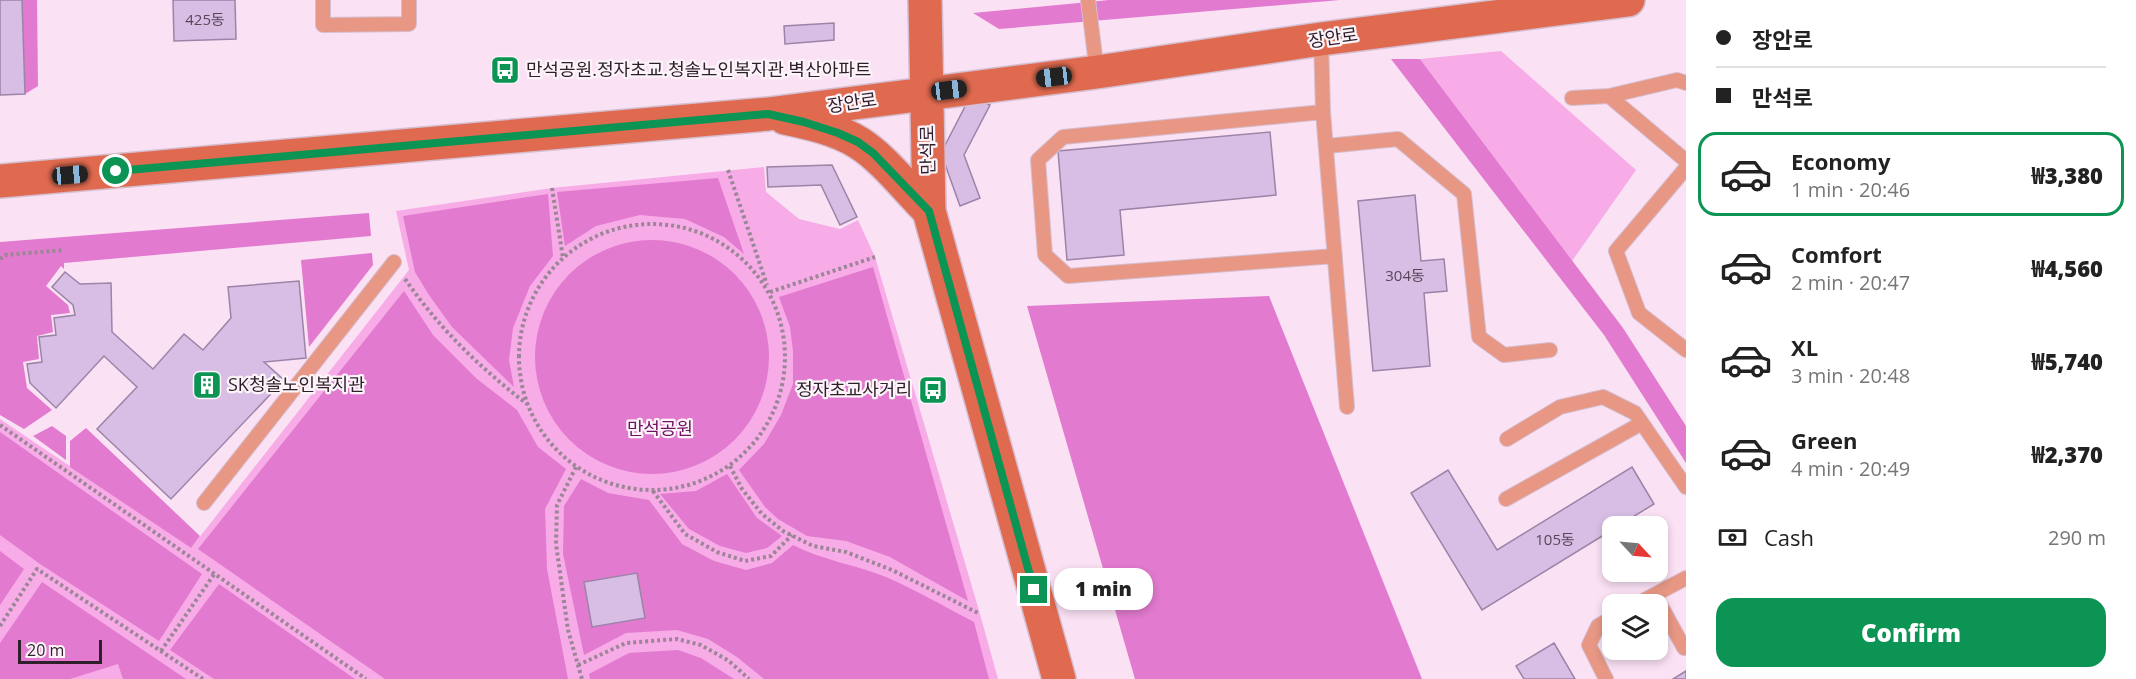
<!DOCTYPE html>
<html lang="en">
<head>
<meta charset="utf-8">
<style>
	body { margin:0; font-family:"Open Sans","Noto Sans KR",sans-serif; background:#f6f6f6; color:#222; height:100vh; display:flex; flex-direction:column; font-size:22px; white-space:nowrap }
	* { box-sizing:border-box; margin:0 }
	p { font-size:20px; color:#767676 }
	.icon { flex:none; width:33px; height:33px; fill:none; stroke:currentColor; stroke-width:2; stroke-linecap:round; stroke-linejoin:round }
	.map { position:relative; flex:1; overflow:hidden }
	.drawer { display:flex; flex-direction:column; background:#fff; width:450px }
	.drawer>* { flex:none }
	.top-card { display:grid; align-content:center; height:132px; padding:0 30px; background:#fff }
	.needle { width:39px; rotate:116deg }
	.buttons { position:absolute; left:1602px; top:516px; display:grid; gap:12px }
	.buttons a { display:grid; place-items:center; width:66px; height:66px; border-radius:12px; background:#fff; box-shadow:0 3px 9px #0003; font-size:30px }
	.scale { position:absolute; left:18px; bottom:15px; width:84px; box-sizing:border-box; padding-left:6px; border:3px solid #2e1f2a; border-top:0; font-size:16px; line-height:21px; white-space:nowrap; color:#2e1f2a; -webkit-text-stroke:4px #fdf4fa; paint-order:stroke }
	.end { position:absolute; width:27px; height:27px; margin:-14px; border:8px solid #0c9454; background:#fff; box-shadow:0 0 0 3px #fff }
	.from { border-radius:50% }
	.bubble { position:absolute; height:42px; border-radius:18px; background:#fff; box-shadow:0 3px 9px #0003; font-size:20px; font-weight:800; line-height:42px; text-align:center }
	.car { position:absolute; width:18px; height:36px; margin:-18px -9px; border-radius:8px; box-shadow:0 0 4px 2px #0007; background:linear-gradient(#222 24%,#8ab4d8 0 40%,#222 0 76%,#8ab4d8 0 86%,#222 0) }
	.top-card b { display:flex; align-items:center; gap:21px; height:57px; font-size:22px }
	.top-card b+b { border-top:2px solid #e0e0e0 }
	.top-card i { width:15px; height:15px; background:#222 }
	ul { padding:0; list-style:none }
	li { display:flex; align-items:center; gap:18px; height:84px; margin:0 12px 9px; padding:0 18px; border:3px solid transparent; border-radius:18px }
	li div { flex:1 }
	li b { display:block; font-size:22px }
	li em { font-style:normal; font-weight:800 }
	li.selected { border-color:#0c9454 }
	li>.icon { width:54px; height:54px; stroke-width:1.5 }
	.pay { display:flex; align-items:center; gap:15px; height:66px; padding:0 30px; font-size:22px }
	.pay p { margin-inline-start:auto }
	.primary-button { display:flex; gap:12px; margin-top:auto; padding:12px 30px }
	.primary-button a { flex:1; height:69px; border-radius:18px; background:#0c9454; color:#fff; font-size:24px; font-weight:800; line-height:69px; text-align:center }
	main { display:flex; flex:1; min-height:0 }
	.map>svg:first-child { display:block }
</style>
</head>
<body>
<main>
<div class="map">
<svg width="1686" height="679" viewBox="0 0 1686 679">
	<rect width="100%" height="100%" fill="#fae1f4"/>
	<!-- green -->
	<path fill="#f7abe7" d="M1501,51L1636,170L1572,261L1420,59Z
		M764,167L766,192L799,219L840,229L858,220L875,257L980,614L998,679H0V419L191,548L409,270L396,211L552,188Z"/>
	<!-- forest -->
	<path fill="#e27acf" d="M22,0H37L38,86L25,94Z
		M1109,0H1340L999,29L973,13Z
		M1391,59H1420L1623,328L1686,426V463L1604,335Z
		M718,178L744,254L724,237L685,219L640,215L596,226L565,246L557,192Z
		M548,194L553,256L530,286L513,328L509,360L514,387L452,327L429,295L415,272L403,216Z
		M369,213L371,236L64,263V269L61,266L46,286L68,305L70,313L51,315L53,332L37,336L39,359L23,362L27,388L52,410L24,429L0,415V242Z
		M535 357a117 117 0 1 1 234 0a117 117 0 1 1-234 0Z
		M372,253L373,265L309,347L301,260Z
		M873,267L968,601L890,557L846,541L807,536L778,519L765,507L739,470L764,444L781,415L793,384V351L790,327L779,297Z
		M404,291L433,335L477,379L517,410L538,447L566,469L545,509L547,569L568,679H385L198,549Z
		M1269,296L1422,679H1135L1027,306Z
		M52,426L66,436V460L33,436Z
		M86,428L200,536L191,548L70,467V441Z
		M0,432L202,574L159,641L40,564L0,535Z
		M727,474L757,518L782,536L767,548L746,553L720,546L689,529L660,494L696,491Z
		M581,479L608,493L649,500L682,544L714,561L746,570L772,563L793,545C822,560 856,565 886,577C916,590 945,607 974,622L989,679H764L737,657L708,639L677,630L626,633L584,655L563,554L564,506Z
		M0,551L24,569L0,605Z
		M42,582L186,679H123L118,664L70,679H0V643Z
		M219,584L355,679H214L170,650Z
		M678,650L701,658L734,679H590L589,674L629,653Z"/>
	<!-- building -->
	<path fill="#d8bee5" stroke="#9c83a8" stroke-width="1.5" d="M0,0H22L25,94L0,95Z
		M173,0H235L236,39L174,41Z
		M834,23V40L785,44L784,26Z
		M971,95L990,105L964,155L980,198L960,206L941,153Z
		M1270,132L1276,195L1120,210L1124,255L1067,260L1058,151Z
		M832,165L857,217L840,225L821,185L768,187L767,167Z
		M1415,195L1421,261L1444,259L1447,291L1424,293L1430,366L1373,371L1358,201Z
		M65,272L80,284L111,283L112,332L153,369L184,334L203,350L231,318L228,287L299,281L306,358L264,362L284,380L171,499L97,429L137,387L104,356L56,408L30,383L27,364L42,362L39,337L56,335L54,318L75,315L73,305L52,287Z
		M1632,467L1654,504L1618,526H1612V530L1482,610L1411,493L1448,470L1497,550Z
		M637,573L645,618L592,627L584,582Z
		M1554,643L1575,679H1524L1516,666Z
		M1686,671V679H1673Z"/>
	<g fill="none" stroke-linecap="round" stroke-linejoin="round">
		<!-- lane casing -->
		<g stroke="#d5bed0" stroke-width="16">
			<path id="lane" d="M323,0V25L409,24V0
				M1088,0L1097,72
				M1321,39L1323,112L1347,407
				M1686,83L1677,80L1609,96L1686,161
				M1572,98L1609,96
				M1323,112L1063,137L1038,160L1045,255L1068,276L1335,256
				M1327,146L1398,139L1464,194L1479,337L1504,355L1550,350
				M1686,168L1616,251L1639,313L1686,350
				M1507,439L1560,407L1603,397L1635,413L1686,487
				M1506,499L1642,423
				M204,503L394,262
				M1655,595L1684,648
				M1637,604L1686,578
				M1606,679L1589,645L1598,626L1612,618"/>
		</g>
		<!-- secondary casing -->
		<g stroke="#d5bed0" stroke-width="36">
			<path id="secondary" d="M925,0L929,211L1059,679
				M785,118C809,123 837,129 859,143C883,158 908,190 929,211
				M0,181L768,114L1097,72L1321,39L1628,0"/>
		</g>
		<!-- path -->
		<path stroke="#9a8695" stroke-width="4" stroke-dasharray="3 3" stroke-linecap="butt" d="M728,170L767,285
			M552,188L563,258
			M519 357a133 133 0 1 1 266 0a133 133 0 1 1-266 0Z
			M0,259L5,255L63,250
			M405,279C440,329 479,367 527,404
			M770,292L875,257
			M0,425L366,679
			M730,466L742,489L762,514L783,531L813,546L846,552L892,570L980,614
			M576,467L557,505L556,544L568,630L582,679
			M653,491L685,534L717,552L745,561L771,556L792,535
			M0,626L37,569L203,679
			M161,651L215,573
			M578,665L626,643L677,639L701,645L729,661L749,679"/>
		<!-- lane -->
		<use href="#lane" stroke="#e79784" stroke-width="14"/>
		<!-- secondary -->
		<use href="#secondary" stroke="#df6a4f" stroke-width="33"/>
	</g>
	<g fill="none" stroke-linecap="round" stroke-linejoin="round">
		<!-- route -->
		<path stroke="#0c9454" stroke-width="8" d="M116,171L768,114L804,122L838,133L858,142L873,153L929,211L1034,590"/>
	</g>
	<!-- icons -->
	<defs>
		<g id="bus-square" transform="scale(1.5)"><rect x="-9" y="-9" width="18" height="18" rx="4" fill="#0c9454" stroke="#fdf4fa"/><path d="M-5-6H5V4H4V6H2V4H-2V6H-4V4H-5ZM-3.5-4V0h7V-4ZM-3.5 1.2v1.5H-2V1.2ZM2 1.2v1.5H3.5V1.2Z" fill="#fff"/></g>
		<g id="building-square" transform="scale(1.5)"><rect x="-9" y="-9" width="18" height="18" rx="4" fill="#0c9454" stroke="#fdf4fa"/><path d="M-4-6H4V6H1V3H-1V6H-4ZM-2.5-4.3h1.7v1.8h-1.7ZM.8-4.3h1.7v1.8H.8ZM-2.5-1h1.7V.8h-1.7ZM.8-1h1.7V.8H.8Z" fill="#fff"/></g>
	</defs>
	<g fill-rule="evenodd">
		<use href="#bus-square" x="505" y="70"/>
		<use href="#building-square" x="207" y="385"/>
		<use href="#bus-square" x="933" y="390"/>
	</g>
	<g text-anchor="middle" stroke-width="4.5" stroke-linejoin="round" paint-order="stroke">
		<!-- number labels -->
		<g font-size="15" fill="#584759">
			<text x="205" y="25">425동</text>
			<text x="1405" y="281">304동</text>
			<text x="1555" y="545">105동</text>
		</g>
		<!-- street labels -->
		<g font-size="18" fill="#2e1f2a" stroke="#fdf4fa">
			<text transform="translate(1333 38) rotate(-8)" y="6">장안로</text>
			<text transform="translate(852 103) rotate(-8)" y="6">장안로</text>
			<text transform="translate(928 150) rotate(-91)" y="6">만석로</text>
		</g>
		<!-- poi labels -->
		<g font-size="18" fill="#2e1f2a" stroke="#fdf4fa" text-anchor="start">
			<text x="526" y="76">만석공원.정자초교.청솔노인복지관.벽산아파트</text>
			<text x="228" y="391">SK청솔노인복지관</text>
			<text x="912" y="396" text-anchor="end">정자초교사거리</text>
		</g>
		<!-- park labels -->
		<g font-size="18" fill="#701164" stroke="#fdf4fa">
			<text x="660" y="435">만석공원</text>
		</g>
	</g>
</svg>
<div class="buttons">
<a><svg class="needle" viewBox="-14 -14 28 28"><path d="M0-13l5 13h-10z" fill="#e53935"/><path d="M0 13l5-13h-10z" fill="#767676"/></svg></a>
<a><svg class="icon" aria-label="layers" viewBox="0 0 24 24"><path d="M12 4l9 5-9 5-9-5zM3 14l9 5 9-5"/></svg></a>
</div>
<div class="scale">20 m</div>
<i class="end from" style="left:116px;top:171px"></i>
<i class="end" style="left:1034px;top:590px"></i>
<div class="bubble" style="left:1054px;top:568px;width:99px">1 min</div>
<i class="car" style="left:1054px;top:77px;rotate:263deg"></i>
<i class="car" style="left:949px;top:90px;rotate:83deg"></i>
<i class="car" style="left:70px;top:175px;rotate:85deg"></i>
</div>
<section class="drawer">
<div class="top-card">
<b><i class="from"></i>장안로</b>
<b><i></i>만석로</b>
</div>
<ul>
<li class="selected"><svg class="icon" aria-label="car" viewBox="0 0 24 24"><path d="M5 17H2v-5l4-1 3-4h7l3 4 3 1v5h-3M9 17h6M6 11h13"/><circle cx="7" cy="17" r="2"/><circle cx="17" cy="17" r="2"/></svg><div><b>Economy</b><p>1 min · 20:46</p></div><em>₩3,380</em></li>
<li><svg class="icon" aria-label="car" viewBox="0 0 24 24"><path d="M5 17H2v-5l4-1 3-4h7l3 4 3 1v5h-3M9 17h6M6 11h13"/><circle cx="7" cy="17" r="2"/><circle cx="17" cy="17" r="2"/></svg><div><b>Comfort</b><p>2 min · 20:47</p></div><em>₩4,560</em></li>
<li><svg class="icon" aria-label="car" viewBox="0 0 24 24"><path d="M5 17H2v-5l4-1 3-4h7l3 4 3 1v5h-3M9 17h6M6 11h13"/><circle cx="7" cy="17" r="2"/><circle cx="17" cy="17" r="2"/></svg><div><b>XL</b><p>3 min · 20:48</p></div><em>₩5,740</em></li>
<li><svg class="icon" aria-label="car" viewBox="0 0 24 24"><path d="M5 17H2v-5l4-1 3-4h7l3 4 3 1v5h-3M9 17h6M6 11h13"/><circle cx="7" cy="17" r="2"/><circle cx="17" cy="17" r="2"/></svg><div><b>Green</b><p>4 min · 20:49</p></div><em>₩2,370</em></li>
</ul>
<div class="pay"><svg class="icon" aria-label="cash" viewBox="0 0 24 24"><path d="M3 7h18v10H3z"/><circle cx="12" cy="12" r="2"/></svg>Cash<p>290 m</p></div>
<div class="primary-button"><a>Confirm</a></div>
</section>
</main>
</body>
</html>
